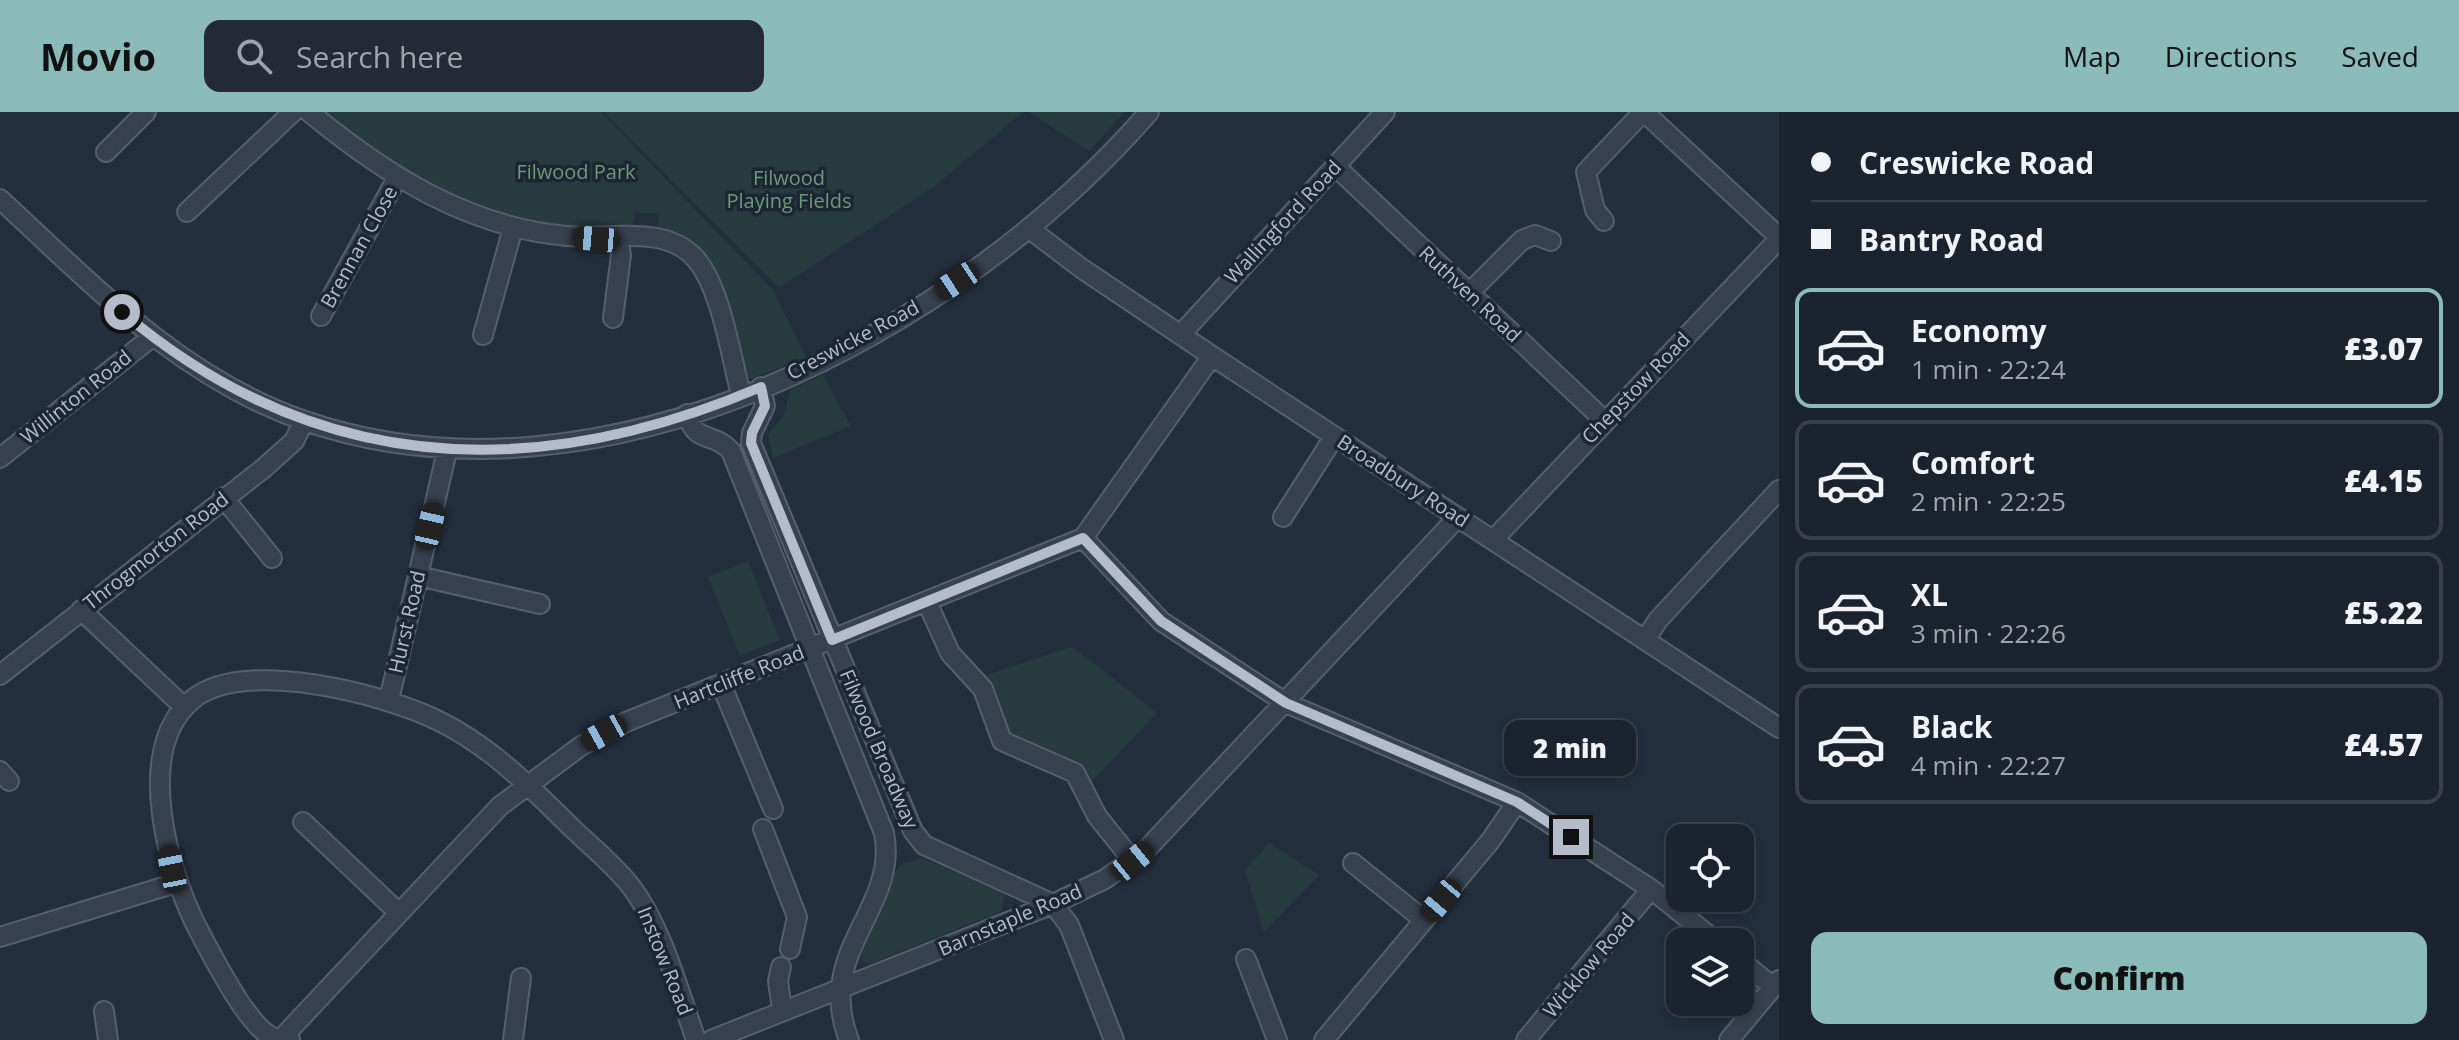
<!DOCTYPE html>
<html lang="en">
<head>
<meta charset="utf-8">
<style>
	body { margin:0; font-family:"Open Sans",sans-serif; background:#242b36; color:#f1f3f6; height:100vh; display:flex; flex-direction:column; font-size:30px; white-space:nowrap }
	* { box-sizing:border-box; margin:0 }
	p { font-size:26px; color:#a0a4aa }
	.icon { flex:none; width:44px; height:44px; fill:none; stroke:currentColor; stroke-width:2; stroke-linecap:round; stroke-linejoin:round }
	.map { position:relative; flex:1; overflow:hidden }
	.panel { display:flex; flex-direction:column; background:#1b232e; width:680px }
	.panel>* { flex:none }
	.hud { display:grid; align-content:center; height:176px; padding:0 32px; background:#1b232e }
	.fabs { position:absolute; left:1666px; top:712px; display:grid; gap:16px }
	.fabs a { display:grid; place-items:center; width:88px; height:88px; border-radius:16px; background:#1b232e; box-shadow:0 4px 12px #0003,0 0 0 2px #39404a; font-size:40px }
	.end { position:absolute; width:36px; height:36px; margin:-18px; border:10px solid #b4bcc9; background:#111; box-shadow:0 0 0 4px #111 }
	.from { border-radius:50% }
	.bubble { position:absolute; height:56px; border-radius:16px; background:#1b232e; box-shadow:0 4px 12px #0003,0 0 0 2px #39404a; font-size:26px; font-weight:800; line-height:56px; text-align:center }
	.car { position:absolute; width:24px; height:48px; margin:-24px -12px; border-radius:10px; box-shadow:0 0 6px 2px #0007; background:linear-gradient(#222 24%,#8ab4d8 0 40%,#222 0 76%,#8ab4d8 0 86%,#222 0) }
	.hud b { display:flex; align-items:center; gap:28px; height:76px; font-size:30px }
	.hud b+b { border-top:2px solid #39404a }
	.hud i { width:20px; height:20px; background:#f1f3f6 }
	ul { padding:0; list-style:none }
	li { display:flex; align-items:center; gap:24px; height:120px; margin:0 16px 12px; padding:0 16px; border:4px solid #39404a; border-radius:16px }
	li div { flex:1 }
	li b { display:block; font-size:30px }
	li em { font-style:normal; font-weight:800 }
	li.current { border-color:#8bbbb9 }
	li>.icon { width:72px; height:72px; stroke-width:1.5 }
	.button { display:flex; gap:16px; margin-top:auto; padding:16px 32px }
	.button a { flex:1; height:92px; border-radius:16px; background:#8bbbb9; color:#111; font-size:32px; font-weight:800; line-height:92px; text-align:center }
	header { display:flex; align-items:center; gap:48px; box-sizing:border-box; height:112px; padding:0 40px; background:#8bbbb9; color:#111 }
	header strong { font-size:38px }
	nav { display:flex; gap:44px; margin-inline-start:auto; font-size:28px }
	.search { width:560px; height:72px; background:#242b36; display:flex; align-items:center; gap:20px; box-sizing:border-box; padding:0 28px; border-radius:16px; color:#a0a4aa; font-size:30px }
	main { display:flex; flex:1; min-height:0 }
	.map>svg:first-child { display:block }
</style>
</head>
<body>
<header>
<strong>Movio</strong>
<div class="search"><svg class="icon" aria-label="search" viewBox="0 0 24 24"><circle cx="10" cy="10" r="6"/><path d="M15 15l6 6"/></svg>Search here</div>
<nav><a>Map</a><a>Directions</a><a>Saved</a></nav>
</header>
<main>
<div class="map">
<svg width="1779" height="928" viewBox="0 0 1779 928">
	<rect width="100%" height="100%" fill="#242f3e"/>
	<!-- green -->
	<path fill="#263c3f" d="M317,0H601L773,178L806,245L742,270L715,164L658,118L659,102L635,100L632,117C564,124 491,107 429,77C390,58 353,25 317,0Z
		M603,0H1023L936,73L779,176Z
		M1029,0H1125L1089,39Z
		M823,263L851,314L773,346L768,322L784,304L790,278Z
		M748,449L780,528L740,544L708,465Z
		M1067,536H1074L1157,601L1088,673L1012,628L978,566Z
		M1269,731L1319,763L1264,820L1245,758Z
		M920,746L1006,779L1001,799L870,852L862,849L858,840L893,762L902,752Z"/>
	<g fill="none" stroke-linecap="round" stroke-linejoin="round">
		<!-- minor casing -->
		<g stroke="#565f6c" stroke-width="22">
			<path id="minor" d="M309,0C386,63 467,115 567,124C608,128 664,112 695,146C721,175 731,245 741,283
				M1644,0L1779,125
				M106,40L146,0
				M1335,54L1605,309
				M0,87C93,173 182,267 305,309C600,410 957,221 1149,0
				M187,100L293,0
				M1604,109L1595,98L1586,60L1643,0
				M1031,118L1081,156L1212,244L1779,616
				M1469,181L1522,128L1535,123L1551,129
				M321,204L397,66
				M613,206L621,143L618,126
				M1182,221L1385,0
				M483,223L513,116
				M761,275L765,294L752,321L751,331L913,719L924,733L1053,792L1069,813L1114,928
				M687,302C696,333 713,319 731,339L884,721C899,797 814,839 849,928
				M0,346L152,225
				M223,385L272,446
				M1283,405L1334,325
				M1083,426L1161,509L1286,591L1517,690L1651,777L1717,830
				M1495,426L1779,127
				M418,464L540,492
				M927,490L950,541L983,577L1002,629L1075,661L1097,704L1133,749
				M81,498L184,595
				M1645,528L1658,508L1779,378
				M0,563L264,356L294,329L304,309
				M721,572L773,697
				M389,588L447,339
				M0,659L9,669
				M303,710L399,801
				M763,717L797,805L790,837
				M1353,751L1424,808
				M0,825L176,771
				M1246,847L1277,928
				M1740,848L1773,875
				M781,855L778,869L782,898
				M104,899L108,928
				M290,927C285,926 276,927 272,925C247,913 213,845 200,821C169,763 132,638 192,588C242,545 383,582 437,608C491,634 531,676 573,717C592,735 613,752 629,772C661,812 679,880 696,928
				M280,928L500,694L581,634L626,610L1083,426L1212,244
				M513,928L521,866
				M711,928L1053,792L1105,767L1146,738L1458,405
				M1324,928L1491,728L1517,690
				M1526,928L1651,777
				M1729,928L1779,868"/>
		</g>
		<!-- minor -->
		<use href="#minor" stroke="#38414e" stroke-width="18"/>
	</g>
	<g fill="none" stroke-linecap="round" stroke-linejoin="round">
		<!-- route -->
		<path stroke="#b4bcc9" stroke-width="10" d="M122,200C316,364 533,372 761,275L765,294L752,321L751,331L832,528L1083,426L1161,509L1286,591L1517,690L1571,725"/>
	</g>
	<g text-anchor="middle" stroke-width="7" stroke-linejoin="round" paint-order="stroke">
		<!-- park labels -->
		<g font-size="20" fill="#6b9a76" stroke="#1d2633">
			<text x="576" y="67">Filwood Park</text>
			<text x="789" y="73">Filwood<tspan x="789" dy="23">Playing Fields</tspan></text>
		</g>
		<!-- street labels -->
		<g font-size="20" fill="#b4bcc9" stroke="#1d2633">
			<text transform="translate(1283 110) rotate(-47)" y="7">Wallingford Road</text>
			<text transform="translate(359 135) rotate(-61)" y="7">Brennan Close</text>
			<text transform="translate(1470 182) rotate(43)" y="7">Ruthven Road</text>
			<text transform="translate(853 228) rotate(-28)" y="7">Creswicke Road</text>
			<text transform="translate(1636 276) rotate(-46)" y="7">Chepstow Road</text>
			<text transform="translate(76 285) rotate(-39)" y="7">Willinton Road</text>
			<text transform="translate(1403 369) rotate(33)" y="7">Broadbury Road</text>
			<text transform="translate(156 439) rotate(-38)" y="7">Throgmorton Road</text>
			<text transform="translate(407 510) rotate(-77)" y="7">Hurst Road</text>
			<text transform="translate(739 565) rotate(-22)" y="7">Hartcliffe Road</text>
			<text transform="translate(879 637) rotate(67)" y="7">Filwood Broadway</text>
			<text transform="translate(1010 808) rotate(-23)" y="7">Barnstaple Road</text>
			<text transform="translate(665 849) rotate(68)" y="7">Instow Road</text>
			<text transform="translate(1589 853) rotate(-50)" y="7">Wicklow Road</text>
		</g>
	</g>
</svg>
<div class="fabs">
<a><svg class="icon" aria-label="locate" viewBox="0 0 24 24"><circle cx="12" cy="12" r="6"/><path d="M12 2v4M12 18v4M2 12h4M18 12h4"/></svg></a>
<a><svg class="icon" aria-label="layers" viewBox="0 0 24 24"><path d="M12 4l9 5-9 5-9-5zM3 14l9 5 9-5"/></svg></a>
</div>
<i class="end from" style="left:122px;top:200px"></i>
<i class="end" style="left:1571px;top:725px"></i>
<div class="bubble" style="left:1504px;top:608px;width:132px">2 min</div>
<i class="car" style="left:596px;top:127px;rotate:275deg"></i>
<i class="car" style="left:957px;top:169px;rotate:237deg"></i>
<i class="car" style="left:430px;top:414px;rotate:13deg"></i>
<i class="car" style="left:604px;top:621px;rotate:241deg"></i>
<i class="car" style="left:1133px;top:749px;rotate:51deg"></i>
<i class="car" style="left:172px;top:757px;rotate:349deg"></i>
<i class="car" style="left:1441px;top:788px;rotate:220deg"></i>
</div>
<section class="panel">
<div class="hud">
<b><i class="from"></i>Creswicke Road</b>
<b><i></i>Bantry Road</b>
</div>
<ul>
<li class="current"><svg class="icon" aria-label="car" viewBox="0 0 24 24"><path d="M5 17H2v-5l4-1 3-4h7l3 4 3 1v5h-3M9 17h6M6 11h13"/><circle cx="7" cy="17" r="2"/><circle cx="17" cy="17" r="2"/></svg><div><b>Economy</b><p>1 min · 22:24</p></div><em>£3.07</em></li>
<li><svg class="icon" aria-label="car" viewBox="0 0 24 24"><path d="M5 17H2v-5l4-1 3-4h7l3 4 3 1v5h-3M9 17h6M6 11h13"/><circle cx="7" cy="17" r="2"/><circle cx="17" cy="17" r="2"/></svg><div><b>Comfort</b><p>2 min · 22:25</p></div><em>£4.15</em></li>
<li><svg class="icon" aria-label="car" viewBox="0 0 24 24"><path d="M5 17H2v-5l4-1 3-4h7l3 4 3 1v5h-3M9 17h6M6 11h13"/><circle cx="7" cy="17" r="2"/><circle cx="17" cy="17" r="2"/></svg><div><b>XL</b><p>3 min · 22:26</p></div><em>£5.22</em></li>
<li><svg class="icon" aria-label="car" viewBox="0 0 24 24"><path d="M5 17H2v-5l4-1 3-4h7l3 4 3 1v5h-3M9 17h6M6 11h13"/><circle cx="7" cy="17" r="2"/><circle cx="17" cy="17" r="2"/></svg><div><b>Black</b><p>4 min · 22:27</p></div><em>£4.57</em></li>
</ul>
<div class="button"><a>Confirm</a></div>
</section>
</main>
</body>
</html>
